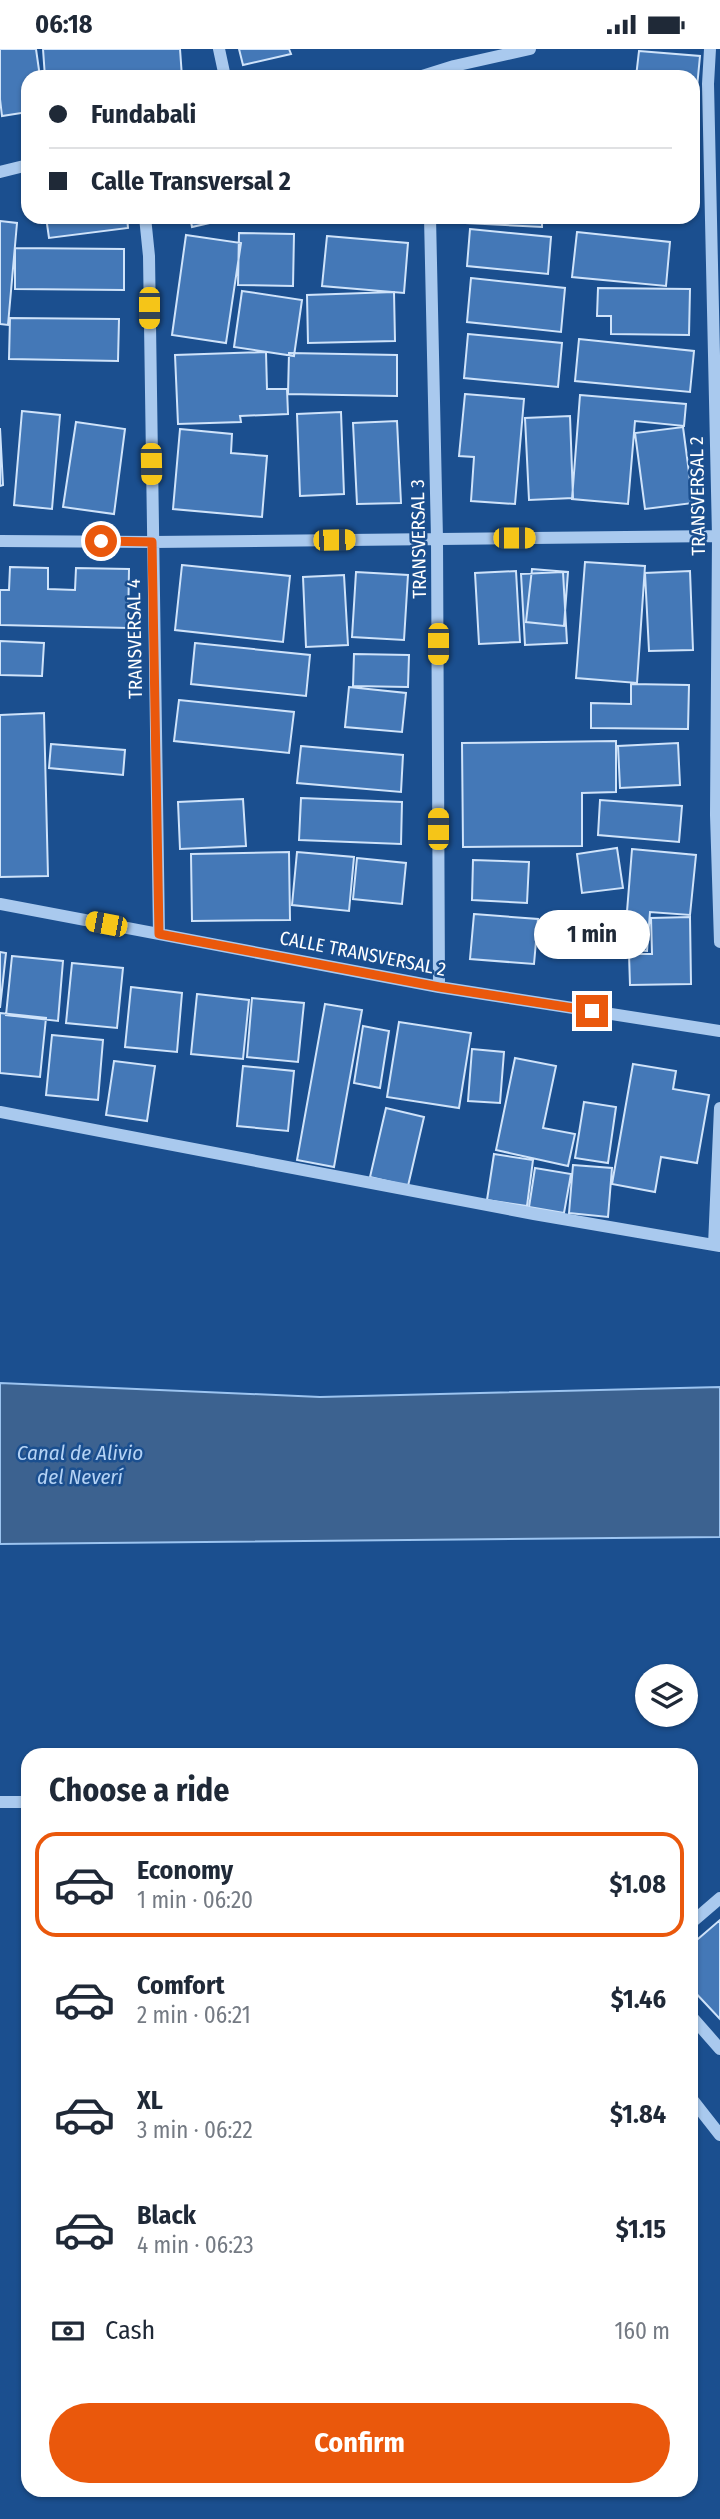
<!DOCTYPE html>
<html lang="en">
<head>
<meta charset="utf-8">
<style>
	body { margin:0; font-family:"Fira Sans Condensed",sans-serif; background:#f2f2f3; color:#1f2937; height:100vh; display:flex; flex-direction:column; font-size:26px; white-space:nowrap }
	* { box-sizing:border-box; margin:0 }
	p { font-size:23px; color:#747a83 }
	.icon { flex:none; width:38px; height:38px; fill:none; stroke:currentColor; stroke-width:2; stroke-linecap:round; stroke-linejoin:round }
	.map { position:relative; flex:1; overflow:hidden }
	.sheet { position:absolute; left:21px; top:1699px; width:677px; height:749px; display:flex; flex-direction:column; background:#fff; border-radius:21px; box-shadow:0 2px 5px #0004 }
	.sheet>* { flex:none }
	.hud { position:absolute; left:21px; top:21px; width:679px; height:154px; border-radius:21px; box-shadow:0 2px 5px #0004; display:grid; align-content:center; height:154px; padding:0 28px; background:#fff }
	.controls { position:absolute; left:635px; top:1615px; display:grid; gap:14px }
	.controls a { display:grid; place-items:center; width:63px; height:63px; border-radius:50%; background:#fff; box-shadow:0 2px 5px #0004; font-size:35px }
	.end { position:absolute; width:32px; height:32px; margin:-16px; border:9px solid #ea580c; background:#fff; box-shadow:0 0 0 4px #fff }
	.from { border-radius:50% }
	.bubble { position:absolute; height:49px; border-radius:24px; background:#fff; box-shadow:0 2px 5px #0004; font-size:23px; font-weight:700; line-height:49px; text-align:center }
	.car { position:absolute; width:21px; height:42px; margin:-21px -10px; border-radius:9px; box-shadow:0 0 5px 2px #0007; background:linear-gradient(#f5c518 24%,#345 0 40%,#f5c518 0 76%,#345 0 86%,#f5c518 0) }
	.hud b { display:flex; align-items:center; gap:24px; height:66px; font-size:26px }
	.hud b+b { border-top:2px solid #e0e1e3 }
	.hud i { width:18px; height:18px; background:#1f2937 }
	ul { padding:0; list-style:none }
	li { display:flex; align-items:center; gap:21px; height:105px; margin:0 14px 10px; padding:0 14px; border:4px solid transparent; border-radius:21px }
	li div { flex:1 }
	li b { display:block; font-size:26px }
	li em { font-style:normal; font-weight:700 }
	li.selected { border-color:#ea580c }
	li>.icon { width:63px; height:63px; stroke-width:1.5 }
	h2 { padding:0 28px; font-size:32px; line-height:84px }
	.pay { display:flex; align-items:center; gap:18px; height:77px; padding:0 28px; font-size:26px }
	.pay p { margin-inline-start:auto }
	.cta { display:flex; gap:14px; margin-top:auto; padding:14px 28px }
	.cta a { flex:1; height:80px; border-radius:42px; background:#ea580c; color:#fff; font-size:28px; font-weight:700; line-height:80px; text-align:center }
	.status { display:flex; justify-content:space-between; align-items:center; height:49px; padding:0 35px; background:#fff; direction:ltr }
	.status svg { height:19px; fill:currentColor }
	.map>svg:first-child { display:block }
</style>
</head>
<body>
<div class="status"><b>06:18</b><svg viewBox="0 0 49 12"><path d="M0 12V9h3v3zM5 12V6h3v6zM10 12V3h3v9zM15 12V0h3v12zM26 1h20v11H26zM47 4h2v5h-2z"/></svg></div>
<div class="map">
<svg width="720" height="2470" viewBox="0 0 720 2470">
	<rect width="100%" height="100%" fill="#1b4f8f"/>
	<!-- water -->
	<path fill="#3c6290" stroke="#9cc4f0" stroke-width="2" d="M0,1334L320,1348L720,1338V1488L0,1495Z"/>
	<!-- building -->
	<path fill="#4478b7" stroke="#cfe3fa" stroke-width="2" d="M0,0H36L40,28H28V63L2,67L0,50Z
		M43,0H180L182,28H45Z
		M239,0H289L291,5L243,16Z
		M639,2L700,7L693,80V28H636Z
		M46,168H127L128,179L49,189Z
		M190,168H236L192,178Z
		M466,168H542V178L466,174Z
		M0,172L17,174L8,276L0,275Z
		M470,180L551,188L548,225L467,217Z
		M577,183L670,193L666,237L572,228Z
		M239,184L294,185L293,237L238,236Z
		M186,186L241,194L226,294L172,286Z
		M327,187L408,194L404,244L322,237Z
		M15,199L124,200V241L15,240Z
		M471,229L565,239L561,283L467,273Z
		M598,239L690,240L689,286L611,285V267H597Z
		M242,242L302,251L294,307L234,298Z
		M394,243L395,292L308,294L307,246Z
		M10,269L119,270L118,312L9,310Z
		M468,285L562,294L558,338L464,329Z
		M579,290L694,302L690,343L575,332Z
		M266,303L267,340H287L288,365L240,367L241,373L178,375L175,306Z
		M289,304L397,306V347L288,345Z
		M465,345L524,350L515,455L471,452L474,408L459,407Z
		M580,346L686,355L684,377L635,372L628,455L572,450Z
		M22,362L60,366L52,460L14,456Z
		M341,363L344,445L300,447L297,365Z
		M570,367L573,449L529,451L525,369Z
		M397,372L401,454L357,455L353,374Z
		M76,373L125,380L114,465L63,458Z
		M683,378L693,454L645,460L635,384Z
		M0,379L3,436L0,437Z
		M180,380L232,385L231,404L267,407L262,468L173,460Z
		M585,513L645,517L637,634L576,629Z
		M182,516L290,527L283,593L175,581Z
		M10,518L48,519V540L75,541L76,519L129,520L128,579L0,576V541H9Z
		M532,520L568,523L564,577L526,573Z
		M516,522L520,593L479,595L475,524Z
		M690,522L693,601L649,602L645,524Z
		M356,523L408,526L404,591L352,588Z
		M563,523L567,594L525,596L521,525Z
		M344,526L348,596L306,598L303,528Z
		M0,592L44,594L42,627L0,626Z
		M195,594L310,606L306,647L191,635Z
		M354,605L409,606L408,638L353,637Z
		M631,635L689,636L688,680L591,679V654L631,655Z
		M349,638L406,644L402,683L345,678Z
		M179,651L294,663L289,704L174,692Z
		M44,664L48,827L0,828V666Z
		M616,692V743L582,744V797L463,798L462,694Z
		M678,694L680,736L620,739L618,697Z
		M51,695L125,701L123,726L49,719Z
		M301,697L403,706L401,743L297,734Z
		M301,749L402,753L401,795L299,791Z
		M243,750L246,797L180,800L178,753Z
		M600,751L682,757L679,793L598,786Z
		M617,799L623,839L582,844L577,805Z
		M632,800L696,806L690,866L650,863L647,902L624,900Z
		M289,803L290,871L192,872L191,805Z
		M297,803L354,808L349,862L292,856Z
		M357,809L406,814L402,855L353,850Z
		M473,811L529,813L527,854L472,851Z
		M474,865L538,870L534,915L470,910Z
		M690,868L691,935L630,936L629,905H652L651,869Z
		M0,903L6,904L0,959Z
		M12,907L63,912L58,972L6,966Z
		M72,914L123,919L117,979L66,974Z
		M131,938L182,944L177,1003L125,998Z
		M197,945L249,951L243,1010L191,1005Z
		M252,949L304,954L298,1013L247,1008Z
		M325,955L362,961L334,1118L297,1111Z
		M0,964L46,969L40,1028L0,1024Z
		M399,973L471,984L459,1059L387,1048Z
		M363,977L389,982L380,1039L354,1034Z
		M52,986L103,991L98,1051L46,1046Z
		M472,1000L504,1003L500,1054L468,1052Z
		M515,1009L556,1017L543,1079L575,1085L568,1117L496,1101Z
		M114,1012L155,1017L147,1072L106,1066Z
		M633,1015L676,1022L673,1040L709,1046L697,1114L661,1108L655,1143L612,1135Z
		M243,1017L294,1022L288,1082L237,1077Z
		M584,1053L616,1058L608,1114L575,1109Z
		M386,1059L424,1068L408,1137L370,1128Z
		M494,1105L533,1111L527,1157L487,1151Z
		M573,1116L612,1119L608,1168L569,1164Z
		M535,1119L571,1125L564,1164L529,1158Z
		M720,1871V1970L691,1939V1896Z"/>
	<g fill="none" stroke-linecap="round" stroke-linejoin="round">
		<!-- minor -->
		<path stroke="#a9c9ee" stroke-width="12" d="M219,0L225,28
			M710,0L708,35L718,487L716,766L720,893
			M419,28L454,17L530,0
			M0,123L28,116
			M145,168L149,207L159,885
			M430,168L437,490L439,938
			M0,492L152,493L720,487
			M0,855L439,938L720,982
			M0,1063L534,1165L720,1197
			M714,1196L720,1059
			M0,1753H28
			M691,1874L720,1849
			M691,1967L720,2000
			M691,2049L720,2086"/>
	</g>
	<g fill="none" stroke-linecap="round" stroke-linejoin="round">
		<!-- route -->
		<path stroke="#ea580c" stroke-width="9" d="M101,492L152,493L159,885L439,938L592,962"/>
	</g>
	<g text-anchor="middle" stroke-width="5" stroke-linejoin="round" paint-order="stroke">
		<!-- street labels -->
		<g font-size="19" fill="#fff" stroke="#1b4f8f">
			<text transform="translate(697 447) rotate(-91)" y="7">TRANSVERSAL 2</text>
			<text transform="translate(418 490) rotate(-91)" y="7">TRANSVERSAL 3</text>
			<text transform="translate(134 590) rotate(-91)" y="7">TRANSVERSAL 4</text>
			<text transform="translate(363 904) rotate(11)" y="7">CALLE TRANSVERSAL 2</text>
		</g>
		<!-- water labels -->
		<g font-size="21" font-style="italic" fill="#b5d3f5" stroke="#1b4f8f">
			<text x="80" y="1411">Canal de Alivio<tspan x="80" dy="24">del Neverí</tspan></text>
		</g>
	</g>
</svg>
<div class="controls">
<a><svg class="icon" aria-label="layers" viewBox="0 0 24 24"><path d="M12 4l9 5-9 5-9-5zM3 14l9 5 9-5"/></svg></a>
</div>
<i class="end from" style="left:101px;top:492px"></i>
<i class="end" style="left:592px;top:962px"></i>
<div class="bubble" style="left:534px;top:861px;width:116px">1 min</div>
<i class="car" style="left:149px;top:259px;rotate:180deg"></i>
<i class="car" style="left:151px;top:415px;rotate:179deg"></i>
<i class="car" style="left:514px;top:489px;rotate:90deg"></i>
<i class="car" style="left:334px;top:491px;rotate:89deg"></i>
<i class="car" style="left:438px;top:595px;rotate:180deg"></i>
<i class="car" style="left:438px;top:780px;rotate:0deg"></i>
<i class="car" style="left:106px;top:875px;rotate:281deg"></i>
<div class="hud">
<b><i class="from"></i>Fundabali</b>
<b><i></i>Calle Transversal 2</b>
</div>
<section class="sheet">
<h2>Choose a ride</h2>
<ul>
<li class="selected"><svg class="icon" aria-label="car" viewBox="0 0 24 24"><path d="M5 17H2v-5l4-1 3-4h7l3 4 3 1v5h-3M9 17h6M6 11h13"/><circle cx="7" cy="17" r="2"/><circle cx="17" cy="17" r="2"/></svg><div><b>Economy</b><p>1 min · 06:20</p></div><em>$1.08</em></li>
<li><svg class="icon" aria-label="car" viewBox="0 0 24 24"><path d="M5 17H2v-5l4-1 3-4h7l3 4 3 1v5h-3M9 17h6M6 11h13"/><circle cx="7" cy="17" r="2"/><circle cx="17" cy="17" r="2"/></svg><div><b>Comfort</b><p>2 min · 06:21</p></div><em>$1.46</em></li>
<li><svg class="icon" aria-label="car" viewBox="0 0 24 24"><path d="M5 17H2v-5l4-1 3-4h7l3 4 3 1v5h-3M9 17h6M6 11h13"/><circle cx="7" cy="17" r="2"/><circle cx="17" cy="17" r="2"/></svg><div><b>XL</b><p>3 min · 06:22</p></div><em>$1.84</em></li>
<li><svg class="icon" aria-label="car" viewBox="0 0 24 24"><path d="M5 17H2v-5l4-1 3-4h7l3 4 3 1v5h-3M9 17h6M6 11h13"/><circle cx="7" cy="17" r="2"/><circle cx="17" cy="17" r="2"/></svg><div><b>Black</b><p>4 min · 06:23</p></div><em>$1.15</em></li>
</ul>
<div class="pay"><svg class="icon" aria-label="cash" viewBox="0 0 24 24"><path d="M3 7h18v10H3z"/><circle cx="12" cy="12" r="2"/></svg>Cash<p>160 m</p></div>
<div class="cta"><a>Confirm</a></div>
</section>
</div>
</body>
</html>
